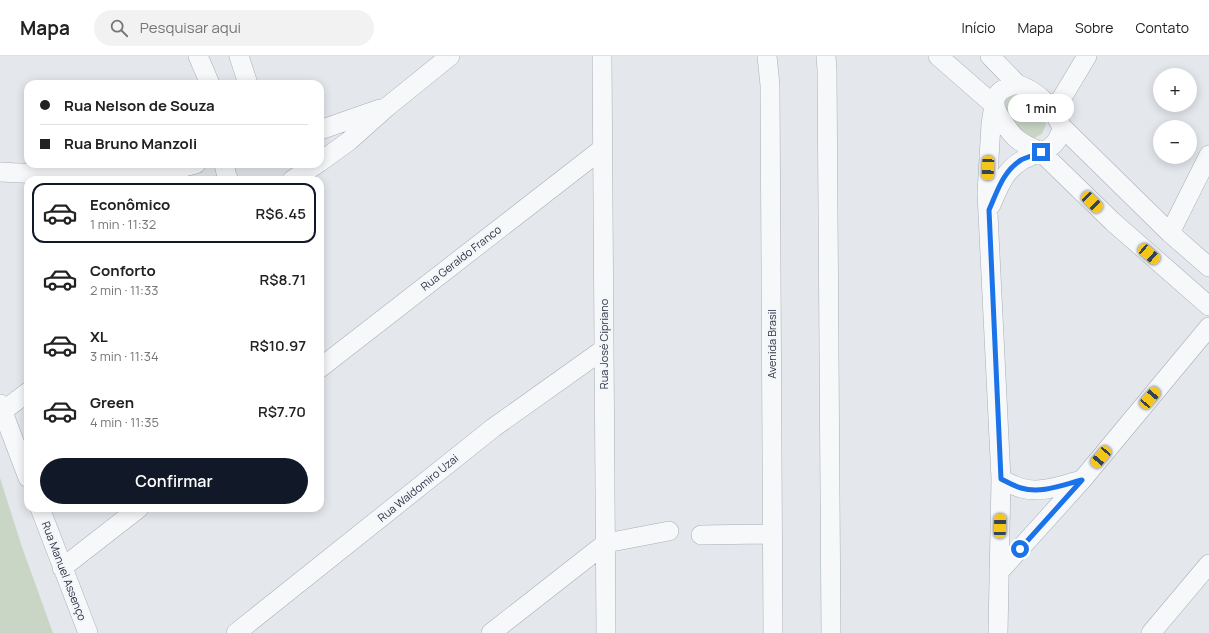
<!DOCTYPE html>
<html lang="pt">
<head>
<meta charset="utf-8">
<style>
	body { margin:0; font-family:Manrope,sans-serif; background:#f2f2f2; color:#222; height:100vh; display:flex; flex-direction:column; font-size:15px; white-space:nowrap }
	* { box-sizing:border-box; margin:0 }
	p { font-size:13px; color:#767676 }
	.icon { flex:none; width:22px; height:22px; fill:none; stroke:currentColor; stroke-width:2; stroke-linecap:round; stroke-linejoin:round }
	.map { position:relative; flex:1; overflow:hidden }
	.panel { position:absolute; left:24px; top:120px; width:300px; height:336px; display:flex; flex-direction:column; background:#fff; border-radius:12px; box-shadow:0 2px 10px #0003 }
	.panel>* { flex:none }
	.guide { position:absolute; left:24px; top:24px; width:300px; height:88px; border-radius:12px; box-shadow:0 2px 10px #0003; display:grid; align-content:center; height:88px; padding:0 16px; background:#fff }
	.fabs { position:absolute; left:1153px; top:12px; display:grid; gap:8px }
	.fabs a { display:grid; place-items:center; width:44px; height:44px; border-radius:50%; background:#fff; box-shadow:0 2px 10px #0003; font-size:20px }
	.end { position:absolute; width:18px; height:18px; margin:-9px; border:5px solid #1a73e8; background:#fff; box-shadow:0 0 0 2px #fff }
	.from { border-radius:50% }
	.bubble { position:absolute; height:28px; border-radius:14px; background:#fff; box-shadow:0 2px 10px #0003; font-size:13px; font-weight:600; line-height:28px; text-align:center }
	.car { position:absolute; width:12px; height:24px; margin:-12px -6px; border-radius:5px; box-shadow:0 0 3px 1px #0007; background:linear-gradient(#f5c518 24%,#345 0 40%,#f5c518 0 76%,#345 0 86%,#f5c518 0) }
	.guide b { display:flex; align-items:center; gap:14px; height:38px; font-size:15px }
	.guide b+b { border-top:1px solid #e0e0e0 }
	.guide i { width:10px; height:10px; background:#222 }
	ul { padding:7px 0 0; list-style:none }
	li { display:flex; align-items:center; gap:12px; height:60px; margin:0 8px 6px; padding:0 8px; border:2px solid transparent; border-radius:12px }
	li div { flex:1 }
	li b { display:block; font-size:15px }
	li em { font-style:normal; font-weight:600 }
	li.selected { border-color:#111827 }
	li>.icon { width:36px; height:36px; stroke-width:1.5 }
	.action { display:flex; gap:8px; margin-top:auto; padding:8px 16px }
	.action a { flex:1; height:46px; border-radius:24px; background:#111827; color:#fff; font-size:16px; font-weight:600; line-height:46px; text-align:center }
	header { display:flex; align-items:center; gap:24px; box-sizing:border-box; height:56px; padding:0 20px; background:#fff; border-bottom:1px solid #e0e0e0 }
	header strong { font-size:19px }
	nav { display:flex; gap:22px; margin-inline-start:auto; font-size:14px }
	.search { width:280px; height:36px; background:#f2f2f2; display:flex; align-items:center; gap:10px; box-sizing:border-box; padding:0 14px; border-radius:22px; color:#767676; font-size:15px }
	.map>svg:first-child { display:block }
</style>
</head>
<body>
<header>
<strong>Mapa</strong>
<div class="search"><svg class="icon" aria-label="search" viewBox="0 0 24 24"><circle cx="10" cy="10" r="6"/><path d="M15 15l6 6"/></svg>Pesquisar aqui</div>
<nav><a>Início</a><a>Mapa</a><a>Sobre</a><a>Contato</a></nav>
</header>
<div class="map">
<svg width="1209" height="577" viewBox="0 0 1209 577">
	<rect width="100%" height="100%" fill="#e4e7ec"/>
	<!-- green -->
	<path fill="#c9d6c5" d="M1010,37L1020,39L1042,55L1046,68L1042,78L1034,82L1028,81L1004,55L1005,40Z
		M0,422L22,491L53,577H0Z"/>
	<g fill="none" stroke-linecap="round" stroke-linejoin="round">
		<!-- minor casing -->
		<g stroke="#a9aeb7" stroke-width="20">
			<path id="minor" d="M198,0L210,28
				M239,0L248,28
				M602,0L606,577
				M767,0L770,29L773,577
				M826,0L827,14L831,577
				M938,0L994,49L991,68L987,137L1001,423L998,577
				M990,0L1017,28
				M1017,28C1041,37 1050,49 1062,71C1059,84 1054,91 1041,96C1033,92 1024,89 1017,83C1011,78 1007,72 1003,66C989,46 993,34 1017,28Z
				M1054,55L1087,0
				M1062,71L1170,177L1209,211
				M320,74L380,53
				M320,106L349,85L387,51L450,0
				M224,108L227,121L229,124
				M0,116C65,119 132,127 196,108
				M292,124L317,108
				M991,149C998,133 1004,115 1021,105C1027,101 1035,99 1041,96L1113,166L1209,250
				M1170,177L1209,99
				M320,312L602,93
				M0,348L28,422
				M3,355L28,336
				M1001,423C1007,426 1014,430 1021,432C1041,438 1062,429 1082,424
				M40,452L88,577
				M701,479L772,478
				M62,512L139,452
				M999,516L1082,424L1209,271
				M236,577L493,372L604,293
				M491,577L606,487L669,475
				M1151,577L1209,508"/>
		</g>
		<!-- minor -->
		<use href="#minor" stroke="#f7f8fa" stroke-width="19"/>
	</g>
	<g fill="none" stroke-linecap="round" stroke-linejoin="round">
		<!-- route -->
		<path stroke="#1a73e8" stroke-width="5" d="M1020,493L1082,424C1062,429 1041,438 1021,432C1014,430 1007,426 1001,423L989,154C997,136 1003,115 1021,104C1027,101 1035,99 1041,96"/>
	</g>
	<g text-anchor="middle" stroke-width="4" stroke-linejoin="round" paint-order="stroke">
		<!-- street labels -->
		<g font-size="11" fill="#2b3445" stroke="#f4f6f9">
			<text transform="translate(461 202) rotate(-38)" y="4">Rua Geraldo Franco</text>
			<text transform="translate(604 288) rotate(-90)" y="4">Rua José Cipriano</text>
			<text transform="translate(772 288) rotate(-90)" y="4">Avenida Brasil</text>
			<text transform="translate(418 432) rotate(-39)" y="4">Rua Waldomiro Uzai</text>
			<text transform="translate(64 515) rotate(69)" y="4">Rua Manuel Assenço</text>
		</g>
	</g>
</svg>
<div class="fabs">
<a>+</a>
<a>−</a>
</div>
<i class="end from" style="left:1020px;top:493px"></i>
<i class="end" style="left:1041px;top:96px"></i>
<div class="bubble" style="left:1008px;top:38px;width:66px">1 min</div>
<i class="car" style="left:988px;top:112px;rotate:182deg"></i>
<i class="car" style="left:1092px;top:146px;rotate:135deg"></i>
<i class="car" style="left:1149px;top:198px;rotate:131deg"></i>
<i class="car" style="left:1150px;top:342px;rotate:40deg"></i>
<i class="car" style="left:1101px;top:401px;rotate:220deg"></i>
<i class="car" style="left:1000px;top:470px;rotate:1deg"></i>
<div class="guide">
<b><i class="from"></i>Rua Nelson de Souza</b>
<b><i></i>Rua Bruno Manzoli</b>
</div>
<section class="panel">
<ul>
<li class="selected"><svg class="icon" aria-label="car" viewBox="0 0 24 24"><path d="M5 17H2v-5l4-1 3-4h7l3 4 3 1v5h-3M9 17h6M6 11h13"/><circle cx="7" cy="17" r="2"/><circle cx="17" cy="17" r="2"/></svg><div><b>Econômico</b><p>1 min · 11:32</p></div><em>R$6.45</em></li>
<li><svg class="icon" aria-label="car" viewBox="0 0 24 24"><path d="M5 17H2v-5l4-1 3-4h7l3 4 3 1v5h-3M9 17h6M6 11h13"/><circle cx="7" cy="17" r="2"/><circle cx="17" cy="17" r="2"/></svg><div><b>Conforto</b><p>2 min · 11:33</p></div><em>R$8.71</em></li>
<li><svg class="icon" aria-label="car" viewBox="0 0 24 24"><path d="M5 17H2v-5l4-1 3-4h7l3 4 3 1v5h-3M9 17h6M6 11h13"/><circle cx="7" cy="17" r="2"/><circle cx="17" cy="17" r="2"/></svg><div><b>XL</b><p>3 min · 11:34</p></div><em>R$10.97</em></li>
<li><svg class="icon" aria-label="car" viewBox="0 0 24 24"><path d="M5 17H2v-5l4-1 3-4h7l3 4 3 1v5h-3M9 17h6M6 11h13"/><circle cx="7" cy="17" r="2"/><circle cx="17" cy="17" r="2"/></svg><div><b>Green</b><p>4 min · 11:35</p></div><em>R$7.70</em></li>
</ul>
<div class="action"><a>Confirmar</a></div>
</section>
</div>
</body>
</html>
